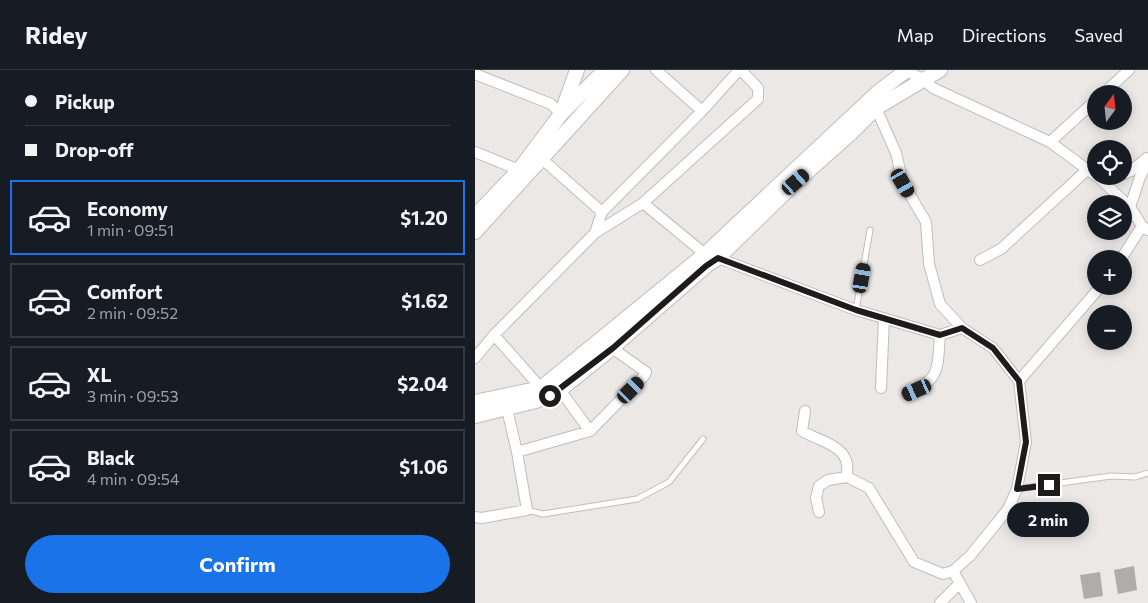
<!DOCTYPE html>
<html lang="en">
<head>
<meta charset="utf-8">
<style>
	body { margin:0; font-family:Commissioner,sans-serif; background:#242831; color:#f1f3f6; height:100vh; display:flex; flex-direction:column; font-size:19px; white-space:nowrap }
	* { box-sizing:border-box; margin:0 }
	p { font-size:16px; color:#9ea1a6 }
	.icon { flex:none; width:28px; height:28px; fill:none; stroke:currentColor; stroke-width:2; stroke-linecap:round; stroke-linejoin:round }
	.map { position:relative; flex:1; overflow:hidden }
	.panel { display:flex; flex-direction:column; background:#171b24; width:475px }
	.panel>* { flex:none }
	.top-card { display:grid; align-content:center; height:110px; padding:0 25px; background:#171b24 }
	.needle { width:32px; rotate:15deg }
	.tools { position:absolute; left:612px; top:15px; display:grid; gap:10px }
	.tools a { display:grid; place-items:center; width:45px; height:45px; border-radius:50%; background:#171b24; box-shadow:0 2px 12px #0003; font-size:25px }
	.end { position:absolute; width:22px; height:22px; margin:-11px; border:6px solid #1d1b1b; background:#fff; box-shadow:0 0 0 2px #fff }
	.from { border-radius:50% }
	.bubble { position:absolute; height:35px; border-radius:18px; background:#171b24; box-shadow:0 2px 12px #0003; font-size:16px; font-weight:700; line-height:35px; text-align:center }
	.car { position:absolute; width:15px; height:30px; margin:-15px -8px; border-radius:6px; box-shadow:0 0 4px 1px #0007; background:linear-gradient(#222 24%,#8ab4d8 0 40%,#222 0 76%,#8ab4d8 0 86%,#222 0) }
	.top-card b { display:flex; align-items:center; gap:18px; height:48px; font-size:19px }
	.top-card b+b { border-top:1px solid #363941 }
	.top-card i { width:12px; height:12px; background:#f1f3f6 }
	ul { padding:0; list-style:none }
	li { display:flex; align-items:center; gap:15px; height:75px; margin:0 10px 8px; padding:0 15px; border:2px solid #363941; border-radius:0px }
	li div { flex:1 }
	li b { display:block; font-size:19px }
	li em { font-style:normal; font-weight:700 }
	li.selected { border-color:#1a73e8 }
	li>.icon { width:45px; height:45px; stroke-width:1.5 }
	.primary-button { display:flex; gap:10px; margin-top:auto; padding:10px 25px }
	.primary-button a { flex:1; height:58px; border-radius:30px; background:#1a73e8; color:#fff; font-size:20px; font-weight:700; line-height:58px; text-align:center }
	header { display:flex; align-items:center; gap:30px; box-sizing:border-box; height:70px; padding:0 25px; background:#171b24; border-bottom:1px solid #363941 }
	header strong { font-size:24px }
	nav { display:flex; gap:28px; margin-inline-start:auto; font-size:18px }
	main { display:flex; flex:1; min-height:0 }
	.map>svg:first-child { display:block }
</style>
</head>
<body>
<header>
<strong>Ridey</strong>
<nav><a>Map</a><a>Directions</a><a>Saved</a></nav>
</header>
<main>
<section class="panel">
<div class="top-card">
<b><i class="from"></i>Pickup</b>
<b><i></i>Drop-off</b>
</div>
<ul>
<li class="selected"><svg class="icon" aria-label="car" viewBox="0 0 24 24"><path d="M5 17H2v-5l4-1 3-4h7l3 4 3 1v5h-3M9 17h6M6 11h13"/><circle cx="7" cy="17" r="2"/><circle cx="17" cy="17" r="2"/></svg><div><b>Economy</b><p>1 min · 09:51</p></div><em>$1.20</em></li>
<li><svg class="icon" aria-label="car" viewBox="0 0 24 24"><path d="M5 17H2v-5l4-1 3-4h7l3 4 3 1v5h-3M9 17h6M6 11h13"/><circle cx="7" cy="17" r="2"/><circle cx="17" cy="17" r="2"/></svg><div><b>Comfort</b><p>2 min · 09:52</p></div><em>$1.62</em></li>
<li><svg class="icon" aria-label="car" viewBox="0 0 24 24"><path d="M5 17H2v-5l4-1 3-4h7l3 4 3 1v5h-3M9 17h6M6 11h13"/><circle cx="7" cy="17" r="2"/><circle cx="17" cy="17" r="2"/></svg><div><b>XL</b><p>3 min · 09:53</p></div><em>$2.04</em></li>
<li><svg class="icon" aria-label="car" viewBox="0 0 24 24"><path d="M5 17H2v-5l4-1 3-4h7l3 4 3 1v5h-3M9 17h6M6 11h13"/><circle cx="7" cy="17" r="2"/><circle cx="17" cy="17" r="2"/></svg><div><b>Black</b><p>4 min · 09:54</p></div><em>$1.06</em></li>
</ul>
<div class="primary-button"><a>Confirm</a></div>
</section>
<div class="map">
<svg width="673" height="533" viewBox="0 0 673 533">
	<rect width="100%" height="100%" fill="#ebe8e6"/>
	<!-- building -->
	<path fill="#afacaa" d="M659,496L662,520L643,524L639,500Z
		M625,502L628,526L609,529L605,505Z"/>
	<g fill="none" stroke-linecap="round" stroke-linejoin="round">
		<!-- lane casing -->
		<g stroke="#c1bdbb" stroke-width="7">
			<path id="lane" d="M381,240L395,160
				M542,419L636,406L660,407L673,403
				M52,440L68,444L162,429L194,412L228,369"/>
		</g>
		<!-- street casing -->
		<g stroke="#c1bdbb" stroke-width="12">
			<path id="street" d="M181,0L227,41
				M429,0L448,9L458,18L575,72L621,106
				M0,4L76,34L86,44
				M628,24L654,0
				M575,72L621,30
				M0,82L44,100
				M67,89L127,142
				M649,104L656,101L672,88
				M622,106L655,137L667,156L673,160
				M168,133L230,184
				M655,137L665,107L673,91
				M120,163L168,133L283,29V18L266,0
				M243,188L381,240L465,265L487,258
				M646,189L667,156
				M505,190L526,179L612,100
				M19,265L66,318
				M0,288L19,265L120,163L127,142L227,41L264,0
				M544,311L626,216
				M406,318L409,248
				M85,320L115,361
				M432,324C466,309 462,300 465,265
				M330,341L327,361C340,369 365,374 371,390C373,395 372,402 372,407L394,418L439,492L468,504L478,501L495,486L533,439L542,419L551,372L544,311L518,278L487,258L465,234L454,194L451,152L428,113L421,83L401,38
				M42,382L115,361L169,306L171,302L137,278
				M344,442L341,428L344,416L353,410L372,407
				M0,447L7,448L52,440L42,382L32,339
				M478,501L496,533
				M465,533L485,513"/>
		</g>
		<!-- secondary casing -->
		<g stroke="#c1bdbb" stroke-width="16">
			<path id="secondary" d="M88,39L102,0
				M0,146L44,100L86,44L130,0
				M0,162L147,0
				M0,332L66,318L230,184L403,22L432,0
				M0,346L61,331L85,320L137,278L231,196L243,188L321,112L376,63L401,38L465,0"/>
		</g>
		<!-- lane -->
		<use href="#lane" stroke="#fff" stroke-width="5"/>
		<!-- street -->
		<use href="#street" stroke="#fff" stroke-width="10"/>
		<!-- secondary -->
		<use href="#secondary" stroke="#fff" stroke-width="14"/>
	</g>
	<g fill="none" stroke-linecap="round" stroke-linejoin="round">
		<!-- route -->
		<path stroke="#1d1b1b" stroke-width="6" d="M75,326L138,278L231,196L243,188L381,240L465,265L487,258L518,278L544,311L551,372L542,419L574,415"/>
	</g>
</svg>
<div class="tools">
<a><svg class="needle" viewBox="-14 -14 28 28"><path d="M0-13l5 13h-10z" fill="#e53935"/><path d="M0 13l5-13h-10z" fill="#9ea1a6"/></svg></a>
<a><svg class="icon" aria-label="locate" viewBox="0 0 24 24"><circle cx="12" cy="12" r="6"/><path d="M12 2v4M12 18v4M2 12h4M18 12h4"/></svg></a>
<a><svg class="icon" aria-label="layers" viewBox="0 0 24 24"><path d="M12 4l9 5-9 5-9-5zM3 14l9 5 9-5"/></svg></a>
<a>+</a>
<a>−</a>
</div>
<i class="end from" style="left:75px;top:326px"></i>
<i class="end" style="left:574px;top:415px"></i>
<div class="bubble" style="left:532px;top:432px;width:82px">2 min</div>
<i class="car" style="left:321px;top:112px;rotate:49deg"></i>
<i class="car" style="left:428px;top:113px;rotate:150deg"></i>
<i class="car" style="left:387px;top:208px;rotate:10deg"></i>
<i class="car" style="left:156px;top:320px;rotate:45deg"></i>
<i class="car" style="left:442px;top:320px;rotate:246deg"></i>
</div>
</main>
</body>
</html>
